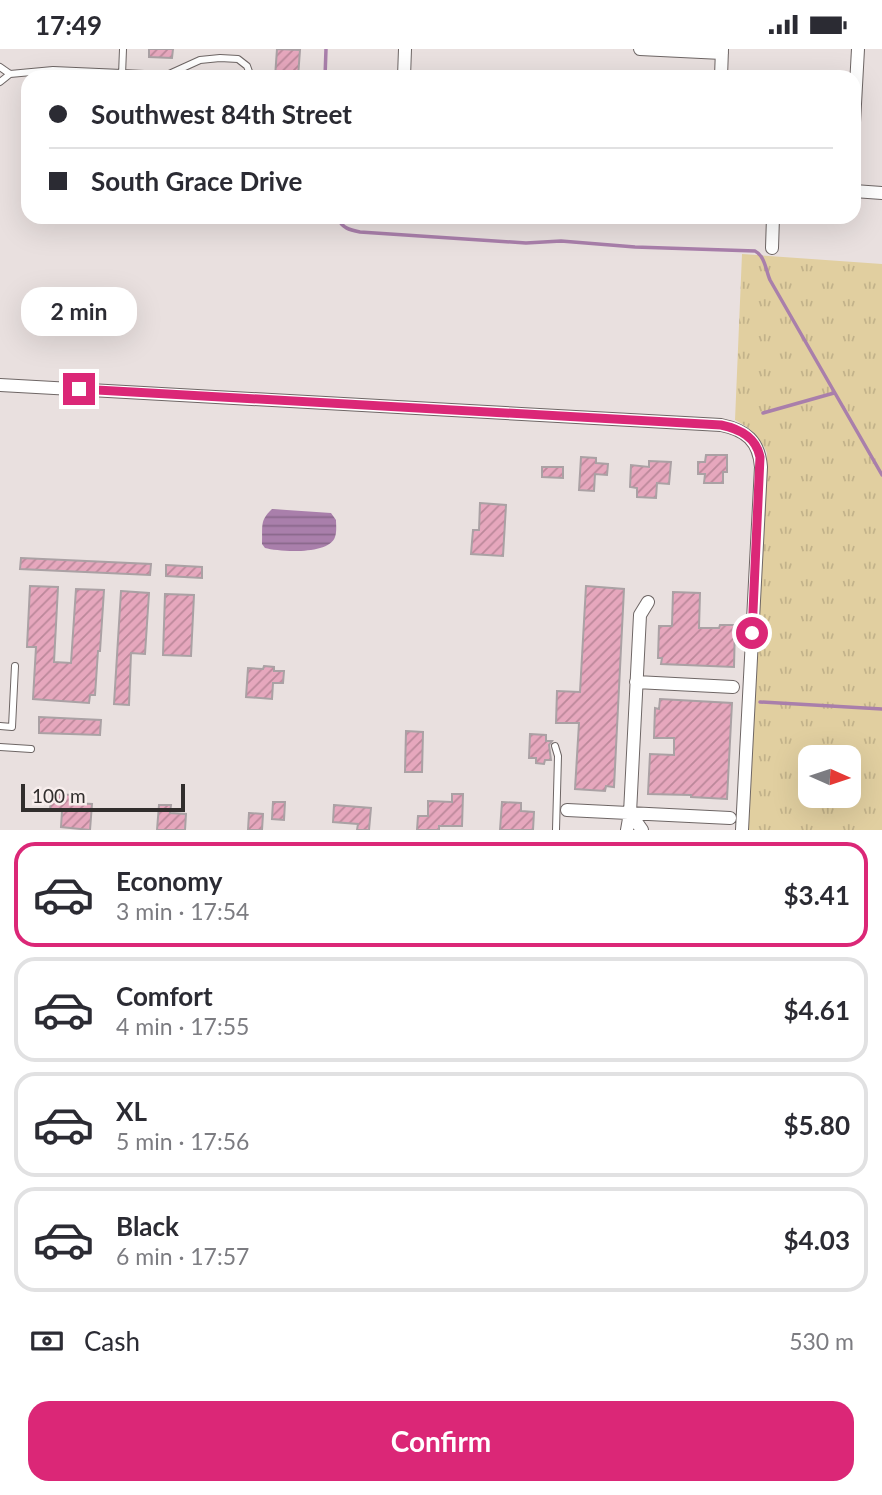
<!DOCTYPE html>
<html lang="en">
<head>
<meta charset="utf-8">
<style>
	body { margin:0; font-family:Lato,sans-serif; background:#f7f7f7; color:#2b2b33; height:100vh; display:flex; flex-direction:column; font-size:26px; white-space:nowrap }
	* { box-sizing:border-box; margin:0 }
	p { font-size:23px; color:#7c7c81 }
	.icon { flex:none; width:38px; height:38px; fill:none; stroke:currentColor; stroke-width:2; stroke-linecap:round; stroke-linejoin:round }
	.map { position:relative; height:781px; overflow:hidden }
	.side { display:flex; flex-direction:column; background:#fff; flex:1 }
	.side>* { flex:none }
	.guide { position:absolute; left:21px; top:21px; width:840px; height:154px; border-radius:21px; box-shadow:0 7px 28px #0002; display:grid; align-content:center; height:154px; padding:0 28px; background:#fff }
	.needle { width:46px; rotate:93deg }
	.tools { position:absolute; left:798px; top:696px; display:grid; gap:14px }
	.tools a { display:grid; place-items:center; width:63px; height:63px; border-radius:14px; background:#fff; box-shadow:0 7px 28px #0002; font-size:35px }
	.scale { position:absolute; left:21px; bottom:18px; width:164px; box-sizing:border-box; padding-left:7px; border:4px solid #312e2d; border-top:0; font-size:19px; line-height:24px; white-space:nowrap; color:#312e2d; -webkit-text-stroke:5px #f7edec; paint-order:stroke }
	.end { position:absolute; width:32px; height:32px; margin:-16px; border:9px solid #db2777; background:#fff; box-shadow:0 0 0 4px #fff }
	.from { border-radius:50% }
	.bubble { position:absolute; height:49px; border-radius:21px; background:#fff; box-shadow:0 7px 28px #0002; font-size:23px; font-weight:700; line-height:49px; text-align:center }
	.guide b { display:flex; align-items:center; gap:24px; height:66px; font-size:26px }
	.guide b+b { border-top:2px solid #e1e1e2 }
	.guide i { width:18px; height:18px; background:#2b2b33 }
	ul { padding:12px 0 0; list-style:none }
	li { display:flex; align-items:center; gap:21px; height:105px; margin:0 14px 10px; padding:0 14px; border:4px solid #e1e1e2; border-radius:21px }
	li div { flex:1 }
	li b { display:block; font-size:26px }
	li em { font-style:normal; font-weight:700 }
	li.on { border-color:#db2777 }
	li>.icon { width:63px; height:63px; stroke-width:1.5 }
	.pay { display:flex; align-items:center; gap:18px; height:77px; padding:0 28px; font-size:26px }
	.pay p { margin-inline-start:auto }
	.action { display:flex; gap:14px; margin-top:auto; padding:14px 28px }
	.action a { flex:1; height:80px; border-radius:21px; background:#db2777; color:#fff; font-size:28px; font-weight:700; line-height:80px; text-align:center }
	.status { display:flex; justify-content:space-between; align-items:center; height:49px; padding:0 35px; background:#fff; direction:ltr }
	.status svg { height:19px; fill:currentColor }
	.map>svg:first-child { display:block }
</style>
</head>
<body>
<div class="status"><b>17:49</b><svg viewBox="0 0 49 12"><path d="M0 12V9h3v3zM5 12V6h3v6zM10 12V3h3v9zM15 12V0h3v12zM26 1h20v11H26zM47 4h2v5h-2z"/></svg></div>
<div class="map">
<svg width="882" height="781" viewBox="0 0 882 781">
	<defs>
		<pattern id="park-tufts" width="24" height="20" patternUnits="userSpaceOnUse" patternTransform="scale(1.75)"><rect width="24" height="20" fill="#e1cfa0"/><path d="M3 7l-1-3M5 7V3M7 7l1-3M15 17l-1-3M17 17v-4M19 17l1-3" fill="none" stroke="#c2b28a"/></pattern>
		<pattern id="water-rules" width="6" height="5" patternUnits="userSpaceOnUse" patternTransform="scale(1.75)"><rect width="6" height="5" fill="#a97fab"/><path d="M0 2.5h6" fill="none" stroke="#8a688c"/></pattern>
		<pattern id="building-hatch" width="6" height="6" patternUnits="userSpaceOnUse" patternTransform="scale(1.75)"><rect width="6" height="6" fill="#e6a7bd"/><path d="M-1 1l2-2M0 6l6-6M5 7l2-2" fill="none" stroke="#bb889a"/></pattern>
	</defs>
	<rect width="100%" height="100%" fill="#e9e0df"/>
	<!-- park -->
	<path fill="url(#park-tufts)" fill-rule="evenodd" d="M742,205L882,215V781H748L767,404C760,388 751,379 735,371ZM810,709H849V747H810Z"/>
	<!-- water -->
	<path fill="url(#water-rules)" d="M272,460L331,464L336,471C336,475 337,483 335,488C329,506 280,503 265,499L262,495C263,478 259,472 272,460Z"/>
	<g fill="none" stroke-linecap="round" stroke-linejoin="round">
		<!-- stream -->
		<path stroke="#a97fab" stroke-width="3.5" d="M325,28L326,0
			M338,168C341,179 350,181 360,183L526,194L561,192L635,198L755,202C765,207 766,222 770,231L882,426
			M763,364L834,344
			M760,653L882,660"/>
	</g>
	<!-- building -->
	<path fill="url(#building-hatch)" stroke="#aaa1a4" stroke-width="2" d="M149,0H173L172,9L149,8Z
		M277,0L300,1L298,28H275Z
		M706,406H727V423H723V434H704L705,425H698V413H705Z
		M581,408L596,409V414L608,415L607,426L595,425L594,442L579,441Z
		M649,412L671,413L669,435L657,434L656,449L637,448V439L630,438L631,416L649,418Z
		M542,418H563V429L542,428Z
		M480,454L506,456L503,507L471,505L473,481H479Z
		M21,509L151,515L150,526L20,520Z
		M166,516L202,518V529L166,527Z
		M30,537L58,538L54,613L71,614L76,540L104,541L100,602H98L95,646H90L89,654L33,650L36,598H27Z
		M586,537L624,540L614,738L606,737L605,742L575,740L579,674H556L557,642L580,643Z
		M121,542L149,544L145,605L131,604L129,656L114,655Z
		M673,543L700,544L699,579H719L720,576H735L734,618L661,615L662,609H658L659,577H672Z
		M165,545L194,546L191,607L163,606Z
		M264,617L274,618V622H284L283,634H273L272,650L246,648L248,619L263,620Z
		M660,650L732,654L727,750L691,748V746L648,745L650,705L674,706V689H654L655,659L659,660Z
		M39,668L101,671L100,686L39,684Z
		M406,682L423,683L422,723H405Z
		M530,685L546,686V692H552L549,696L551,711H545L544,715L536,714V709H529Z
		M51,745L74,746L73,754L92,755L90,781L61,778L62,762H50Z
		M452,745H463L462,777H439V781H417L418,767H428V752L452,753Z
		M273,753H285L284,771L272,770Z
		M502,753L521,754V762L534,763L533,781H500Z
		M159,756H171L170,764L186,765L185,781H157Z
		M334,756L371,759L369,781H357L358,775L333,773Z
		M249,764L263,765L262,781H248Z"/>
	<g fill="none" stroke-linecap="round" stroke-linejoin="round">
		<!-- lane casing -->
		<g stroke="#6e6665" stroke-width="8">
			<path id="lane" d="M0,18L10,25L0,33
				M10,25L53,21L167,26L200,11L220,9L238,10L247,17L251,28
				M122,26L123,0
				M0,677L12,678L15,617
				M555,697L558,707L556,781
				M0,698L31,700"/>
		</g>
		<!-- street casing -->
		<g stroke="#6e6665" stroke-width="14">
			<path id="street" d="M640,0L722,4
				M404,28L405,0
				M721,28L722,0
				M854,73L858,0
				M854,142L882,144
				M772,199L773,168
				M0,336L721,376C746,381 759,392 761,418L742,781
				M636,633L733,638
				M567,761L730,769
				M630,764L642,781
				M627,781L630,764L640,566L648,553"/>
		</g>
		<!-- lane -->
		<use href="#lane" stroke="#fff" stroke-width="6"/>
		<!-- street -->
		<use href="#street" stroke="#fff" stroke-width="12"/>
	</g>
	<g fill="none" stroke-linecap="round" stroke-linejoin="round">
		<!-- route -->
		<path stroke="#db2777" stroke-width="9" d="M79,340L721,376C740,380 756,388 760,408L752,584"/>
	</g>
</svg>
<div class="tools">
<a><svg class="needle" viewBox="-14 -14 28 28"><path d="M0-13l5 13h-10z" fill="#e53935"/><path d="M0 13l5-13h-10z" fill="#7c7c81"/></svg></a>
</div>
<div class="scale">100 m</div>
<i class="end from" style="left:752px;top:584px"></i>
<i class="end" style="left:79px;top:340px"></i>
<div class="bubble" style="left:21px;top:238px;width:116px">2 min</div>
<div class="guide">
<b><i class="from"></i>Southwest 84th Street</b>
<b><i></i>South Grace Drive</b>
</div>
</div>
<section class="side">
<ul>
<li class="on"><svg class="icon" aria-label="car" viewBox="0 0 24 24"><path d="M5 17H2v-5l4-1 3-4h7l3 4 3 1v5h-3M9 17h6M6 11h13"/><circle cx="7" cy="17" r="2"/><circle cx="17" cy="17" r="2"/></svg><div><b>Economy</b><p>3 min · 17:54</p></div><em>$3.41</em></li>
<li><svg class="icon" aria-label="car" viewBox="0 0 24 24"><path d="M5 17H2v-5l4-1 3-4h7l3 4 3 1v5h-3M9 17h6M6 11h13"/><circle cx="7" cy="17" r="2"/><circle cx="17" cy="17" r="2"/></svg><div><b>Comfort</b><p>4 min · 17:55</p></div><em>$4.61</em></li>
<li><svg class="icon" aria-label="car" viewBox="0 0 24 24"><path d="M5 17H2v-5l4-1 3-4h7l3 4 3 1v5h-3M9 17h6M6 11h13"/><circle cx="7" cy="17" r="2"/><circle cx="17" cy="17" r="2"/></svg><div><b>XL</b><p>5 min · 17:56</p></div><em>$5.80</em></li>
<li><svg class="icon" aria-label="car" viewBox="0 0 24 24"><path d="M5 17H2v-5l4-1 3-4h7l3 4 3 1v5h-3M9 17h6M6 11h13"/><circle cx="7" cy="17" r="2"/><circle cx="17" cy="17" r="2"/></svg><div><b>Black</b><p>6 min · 17:57</p></div><em>$4.03</em></li>
</ul>
<div class="pay"><svg class="icon" aria-label="cash" viewBox="0 0 24 24"><path d="M3 7h18v10H3z"/><circle cx="12" cy="12" r="2"/></svg>Cash<p>530 m</p></div>
<div class="action"><a>Confirm</a></div>
</section>
</body>
</html>
